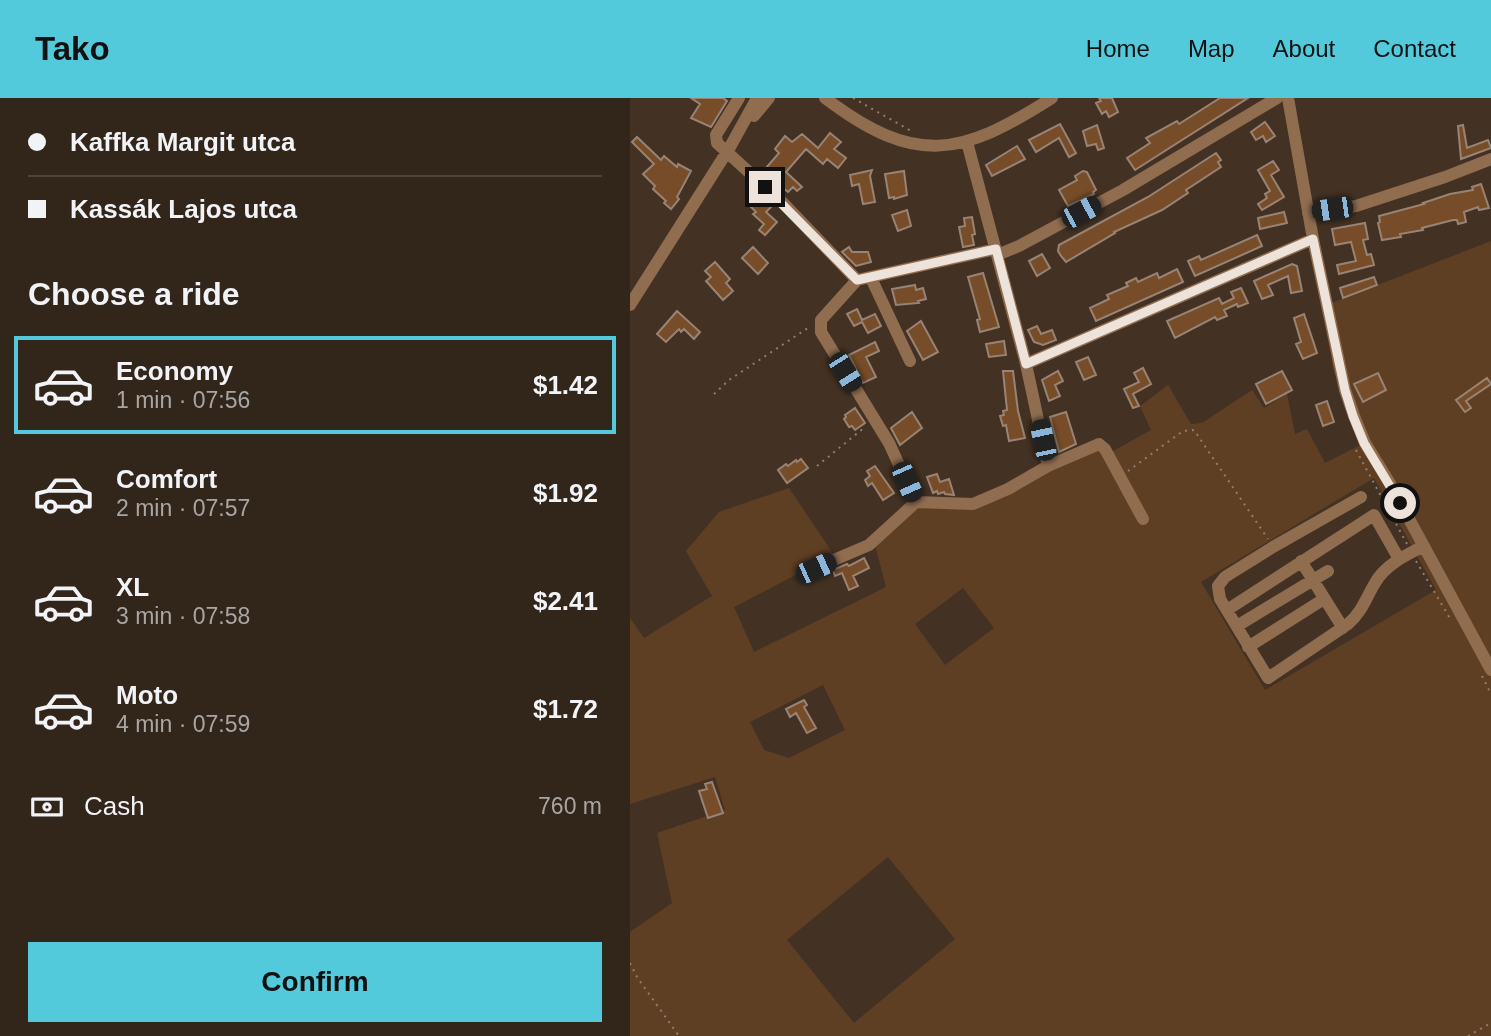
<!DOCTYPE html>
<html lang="en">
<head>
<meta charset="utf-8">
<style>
	body { margin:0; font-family:Arial,sans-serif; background:#3d3228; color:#f1f3f6; height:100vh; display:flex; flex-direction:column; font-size:26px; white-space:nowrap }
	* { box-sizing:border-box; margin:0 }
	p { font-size:23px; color:#a8a5a3 }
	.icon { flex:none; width:38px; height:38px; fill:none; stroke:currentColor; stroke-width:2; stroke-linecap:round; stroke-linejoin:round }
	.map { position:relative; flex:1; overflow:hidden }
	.side { display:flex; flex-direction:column; background:#32261b; width:630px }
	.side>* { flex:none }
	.hud { display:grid; align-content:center; height:154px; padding:0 28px; background:#32261b }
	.end { position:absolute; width:32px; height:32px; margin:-16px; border:9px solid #eee3da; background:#111; box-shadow:0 0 0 4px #111 }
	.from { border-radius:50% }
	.car { position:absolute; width:21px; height:42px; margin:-21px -10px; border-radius:9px; box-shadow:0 0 5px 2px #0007; background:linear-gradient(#222 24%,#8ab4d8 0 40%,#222 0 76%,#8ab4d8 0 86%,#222 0) }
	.hud b { display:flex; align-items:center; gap:24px; height:66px; font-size:26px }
	.hud b+b { border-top:2px solid #4d433a }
	.hud i { width:18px; height:18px; background:#f1f3f6 }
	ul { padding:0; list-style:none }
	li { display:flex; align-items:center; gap:21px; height:98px; margin:0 14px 10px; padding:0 14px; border:4px solid transparent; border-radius:0px }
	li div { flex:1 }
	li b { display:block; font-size:26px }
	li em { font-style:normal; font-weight:800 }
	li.active { border-color:#53cadc }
	li>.icon { width:63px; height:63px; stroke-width:1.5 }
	h2 { padding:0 28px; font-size:32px; line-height:84px }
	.pay { display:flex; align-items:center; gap:18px; height:77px; padding:0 28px; font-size:26px }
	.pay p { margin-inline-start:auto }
	.button { display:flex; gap:14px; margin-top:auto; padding:14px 28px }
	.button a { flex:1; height:80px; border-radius:0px; background:#53cadc; color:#111; font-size:28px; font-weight:800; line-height:80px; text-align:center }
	header { display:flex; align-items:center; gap:42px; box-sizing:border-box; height:98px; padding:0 35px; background:#53cadc; color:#111 }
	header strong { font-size:33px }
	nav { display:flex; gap:38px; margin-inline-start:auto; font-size:24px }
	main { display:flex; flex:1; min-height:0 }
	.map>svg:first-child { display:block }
</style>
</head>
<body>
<header>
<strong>Tako</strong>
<nav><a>Home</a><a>Map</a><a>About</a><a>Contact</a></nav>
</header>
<main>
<section class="side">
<div class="hud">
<b><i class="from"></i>Kaffka Margit utca</b>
<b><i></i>Kassák Lajos utca</b>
</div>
<h2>Choose a ride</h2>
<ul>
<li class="active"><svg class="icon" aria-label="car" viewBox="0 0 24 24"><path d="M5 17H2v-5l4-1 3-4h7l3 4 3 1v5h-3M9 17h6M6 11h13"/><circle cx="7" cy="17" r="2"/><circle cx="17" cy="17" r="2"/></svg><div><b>Economy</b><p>1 min · 07:56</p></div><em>$1.42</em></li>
<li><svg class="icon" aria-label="car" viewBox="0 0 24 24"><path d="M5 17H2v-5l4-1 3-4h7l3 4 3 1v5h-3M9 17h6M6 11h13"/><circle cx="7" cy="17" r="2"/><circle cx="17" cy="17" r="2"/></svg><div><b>Comfort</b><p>2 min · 07:57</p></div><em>$1.92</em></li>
<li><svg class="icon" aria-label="car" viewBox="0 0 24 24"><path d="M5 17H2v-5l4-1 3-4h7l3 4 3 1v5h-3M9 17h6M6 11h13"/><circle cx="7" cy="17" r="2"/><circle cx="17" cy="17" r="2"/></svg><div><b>XL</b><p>3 min · 07:58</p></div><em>$2.41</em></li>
<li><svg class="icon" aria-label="car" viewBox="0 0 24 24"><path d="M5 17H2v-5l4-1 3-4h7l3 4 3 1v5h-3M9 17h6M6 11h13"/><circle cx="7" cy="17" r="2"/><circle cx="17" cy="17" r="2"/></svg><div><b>Moto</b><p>4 min · 07:59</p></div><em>$1.72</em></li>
</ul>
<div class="pay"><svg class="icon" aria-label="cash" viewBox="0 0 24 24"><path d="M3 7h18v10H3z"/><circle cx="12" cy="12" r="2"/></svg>Cash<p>760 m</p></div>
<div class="button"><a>Confirm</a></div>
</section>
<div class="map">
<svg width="861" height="938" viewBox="0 0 861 938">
	<rect width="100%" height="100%" fill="#433224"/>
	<!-- green -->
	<path fill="#5f3f24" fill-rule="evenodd" d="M861,143V938H0V834L42,805L27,735L95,712L85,679L0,706V520L14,540L82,498L56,453L89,414L159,390L204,457L104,509L124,554L256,489L245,447L286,409H346L466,349L478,356L521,332L510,308L538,287L561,326L572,325L622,292L634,310L657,296L665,336L677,331L695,365L730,347L714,307L703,270L694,208ZM744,380L806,492L635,592L571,484ZM333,490L364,530L315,567L285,526ZM193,587L215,632L159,660L134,652L120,624ZM258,759L325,841L224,925L157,842Z"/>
	<!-- building -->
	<path fill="#774c28" stroke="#988374" stroke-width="2" d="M61,0H93L97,3L81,29L61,20L70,6Z
		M469,0H482L488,14L479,19L476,13L472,16L466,5L471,3Z
		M590,0H618L505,72L497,60L520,45L516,40L547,23L549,26Z
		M635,24L645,38L636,44L633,38L626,42L621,34Z
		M430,26L446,55L439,59L429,40L406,54L399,42Z
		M467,27L474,50L468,52L466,46L457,48L453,33Z
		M833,27L837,50L858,42L861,50L831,61L828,28Z
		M200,35L211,44L204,51L216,60L208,70L197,61L193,66L176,51L156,74L172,89L167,93L163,89L158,94L135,75L138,72L136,70L149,55L145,51L155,38L162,44L172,36L188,50Z
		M7,39L31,62L34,58L47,69L48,66L61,73L47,99L49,101L41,111L34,105L36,103L23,91L25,88L13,76L24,66L2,44Z
		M387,48L395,61L362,78L356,67Z
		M586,55L591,62L588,64L591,69L556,92L558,95L532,112L484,134L485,135L436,164L431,158L428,153L429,147L518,99Z
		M643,63L649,72L641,77L654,99L632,112L628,106L637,100L635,96L640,93L628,72Z
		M242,72L240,78L245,104L233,106L229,86L222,88L220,77Z
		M274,73L277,97L264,101V99L259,100L255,76Z
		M453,73L457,74L466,92L463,94L464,96L438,108L429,92L447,82L445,78Z
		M851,86L859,110L849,112L848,109L834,114L836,124L828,126L827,122H823L792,130L793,132L770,136L771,139L752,142L748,125L750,124L749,118L794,106L793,105L820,96L843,92L842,89Z
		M130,99L141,109L136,114L147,124L135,137L129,132L134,126L123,116L126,114L121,109Z
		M277,112L281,128L268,133L262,117Z
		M654,114L657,125L630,131L628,120Z
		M342,119L345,136L342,137L344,147L333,149L329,129L335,128L334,120Z
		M735,125L738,141L733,142L737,157L741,156L744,167L709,176L707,167L726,163L721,144L705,147L702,131Z
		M627,137L632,148L565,178L558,163L569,158L571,162Z
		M123,149L138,165L128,176L112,160Z
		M219,149L222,154H238L241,164L226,168L212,154Z
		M412,156L420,170L407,178L399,163Z
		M85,164L100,181L96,185L103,193L93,202L76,183L81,179L75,173Z
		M662,166L667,168L672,193L661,195L658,178L638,187L643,197L632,201L624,183Z
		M547,171L553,184L466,223L460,210L479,201L477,197L498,188L496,185L506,180L508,184L527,175L529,180Z
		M353,175L369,229L350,234L347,222L350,221L338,179Z
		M744,179L747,187L713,200L710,190Z
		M285,187L286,192L293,190L296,201L288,203L289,205L266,207L262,191Z
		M611,190L618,205L608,209L607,206L594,212L597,218L587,222L585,219L545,240L537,223L589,200L592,206L604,200L601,194Z
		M227,211L232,222L245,216L251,228L238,235L232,224L224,228L217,216Z
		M47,213L70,234L64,241L54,231L51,234L49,231L36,244L27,236Z
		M674,216L687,255L673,261L666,246L671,244L664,220Z
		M291,223L308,254L293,262L277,233Z
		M407,228L411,236L422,232L426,242L413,247L404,244L398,232Z
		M374,243L376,257L359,259L356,246Z
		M245,244L249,253L236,259L246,279L233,285L219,257Z
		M458,259L466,277L454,282L446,264Z
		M513,270L521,286L503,296L509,308L503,310L494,291L509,284L504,275Z
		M373,273H383L388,313L395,340L379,343L376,327L373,328L370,318L374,317L373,313L377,312Z
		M428,273L433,283L425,287L430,298L419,303L412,282Z
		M652,273L662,292L636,306L626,286Z
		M748,275L756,292L733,304L724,286Z
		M857,280L861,286L836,303L841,310L835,314L826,302Z
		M697,303L704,324L693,328L686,307Z
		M225,310L235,325L225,332L222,328L219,329L214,321L216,319L215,317Z
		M282,314L292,330L270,347L261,330Z
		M436,314L446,346L429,354L420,319Z
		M171,361L178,370L157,385L148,372L156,366L158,368L166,362L167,364Z
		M245,368L264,395L253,402L242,385L238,388L235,382L240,378L237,373Z
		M307,376L310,384L319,381L324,397L315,396L314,394L308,396L307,393L303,395L297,379Z
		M234,460L239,470L223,478L228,488L219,492L212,475L205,478L203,472L217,466L219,468Z
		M174,602L177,607L174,609L186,630L177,635L166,615L160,619L156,611Z
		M82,684L93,715L78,720L69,693L77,691L75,686Z"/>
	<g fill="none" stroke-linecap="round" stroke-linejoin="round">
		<!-- path -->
		<path stroke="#8d7f73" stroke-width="2" stroke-dasharray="2 5" stroke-linecap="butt" d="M223,0L283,34
			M84,296L99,282L181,228
			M726,352L777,446
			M187,368L235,329
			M498,373L553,333L564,332L638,441
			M786,463L821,522
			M852,578L861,596
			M0,865L7,879L49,938
			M838,938L861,925"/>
		<!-- minor -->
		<path stroke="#916d50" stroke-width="12" d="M109,0L86,37L87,45L154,106L227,182
			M195,0C286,69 331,58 422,0
			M658,0L683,141L715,292L724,318L735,345L759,384L861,572
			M124,18L139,0
			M678,115L726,108L815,79L861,61
			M367,157L389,148L493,92L647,0
			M241,180L280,263
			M0,207L100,49L127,0
			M396,266L683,141
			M418,368L469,346L475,351L513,421
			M731,399L643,449L595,479L588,488L590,501L638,580L718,526C732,514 736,500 745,485C755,467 776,457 794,448
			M286,404L259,345L191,234V222L227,182L366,151
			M671,463L713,530
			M185,470L239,447L286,404L343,406L378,391L418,368L396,266L337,44
			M597,512L744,417L769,461
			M607,528L698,473
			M618,549L694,501"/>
	</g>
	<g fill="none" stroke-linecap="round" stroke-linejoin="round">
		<!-- route -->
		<path stroke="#eee3da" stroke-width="9" d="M135,89L227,182L366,151L396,266L683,141L715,292L723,318L734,345L770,405"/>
	</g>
</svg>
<i class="end from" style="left:770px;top:405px"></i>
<i class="end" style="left:135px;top:89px"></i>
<i class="car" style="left:702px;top:111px;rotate:262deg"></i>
<i class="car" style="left:451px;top:114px;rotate:62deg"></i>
<i class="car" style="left:215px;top:274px;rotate:148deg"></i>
<i class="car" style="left:413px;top:342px;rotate:348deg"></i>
<i class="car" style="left:277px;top:384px;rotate:156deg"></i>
<i class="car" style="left:186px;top:470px;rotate:66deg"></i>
</div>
</main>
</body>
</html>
